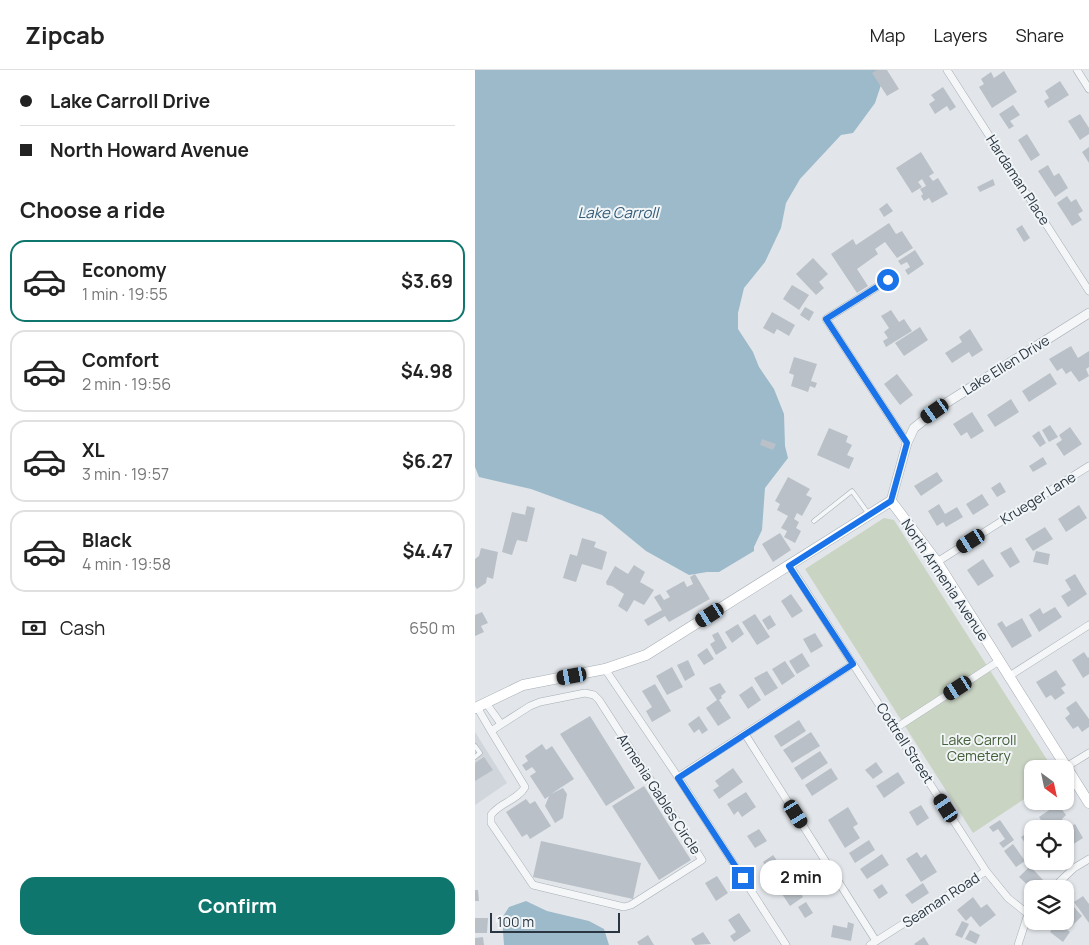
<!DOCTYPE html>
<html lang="en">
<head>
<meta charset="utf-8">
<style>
	body { margin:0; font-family:Manrope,sans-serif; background:#f2f2f2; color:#222; height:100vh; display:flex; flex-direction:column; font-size:19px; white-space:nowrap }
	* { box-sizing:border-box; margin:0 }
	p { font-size:16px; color:#767676 }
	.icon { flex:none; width:28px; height:28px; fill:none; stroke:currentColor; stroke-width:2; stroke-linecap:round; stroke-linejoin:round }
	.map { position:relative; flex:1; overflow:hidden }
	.side { display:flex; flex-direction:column; background:#fff; width:475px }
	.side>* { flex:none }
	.top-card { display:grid; align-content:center; height:110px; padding:0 20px; background:#fff }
	.needle { width:32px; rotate:147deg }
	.controls { position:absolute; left:549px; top:690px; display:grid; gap:10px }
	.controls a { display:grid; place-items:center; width:50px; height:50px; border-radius:10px; background:#fff; box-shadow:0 1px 4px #0004; font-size:25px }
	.scale { position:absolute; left:15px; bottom:12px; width:130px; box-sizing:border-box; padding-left:5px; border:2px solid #2a3642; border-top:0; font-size:14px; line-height:18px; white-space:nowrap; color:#2a3642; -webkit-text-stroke:4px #f1f5f7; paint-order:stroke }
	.end { position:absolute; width:22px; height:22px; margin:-11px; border:6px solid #1a73e8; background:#fff; box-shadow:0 0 0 2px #fff }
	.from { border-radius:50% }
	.bubble { position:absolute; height:35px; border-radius:15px; background:#fff; box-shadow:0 1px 4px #0004; font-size:16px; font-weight:700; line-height:35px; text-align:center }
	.car { position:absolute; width:15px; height:30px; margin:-15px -8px; border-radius:6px; box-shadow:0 0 4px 1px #0007; background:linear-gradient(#222 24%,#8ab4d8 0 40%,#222 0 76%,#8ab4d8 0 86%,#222 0) }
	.top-card b { display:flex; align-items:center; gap:18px; height:48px; font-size:19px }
	.top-card b+b { border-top:1px solid #e0e0e0 }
	.top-card i { width:12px; height:12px; background:#222 }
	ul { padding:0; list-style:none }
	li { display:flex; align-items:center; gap:15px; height:82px; margin:0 10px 8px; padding:0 10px; border:2px solid #e0e0e0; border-radius:15px }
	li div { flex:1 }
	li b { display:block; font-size:19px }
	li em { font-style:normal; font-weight:700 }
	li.on { border-color:#0f766e }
	li>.icon { width:45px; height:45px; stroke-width:1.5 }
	h2 { padding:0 20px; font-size:22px; line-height:60px }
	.pay { display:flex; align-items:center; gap:12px; height:55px; padding:0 20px; font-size:19px }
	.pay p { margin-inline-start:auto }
	.action { display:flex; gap:10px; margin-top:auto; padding:10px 20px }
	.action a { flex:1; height:58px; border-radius:15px; background:#0f766e; color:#fff; font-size:20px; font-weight:700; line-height:58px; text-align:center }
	header { display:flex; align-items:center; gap:30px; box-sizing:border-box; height:70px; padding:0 25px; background:#fff; border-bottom:1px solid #e0e0e0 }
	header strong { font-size:24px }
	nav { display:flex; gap:28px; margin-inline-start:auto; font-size:18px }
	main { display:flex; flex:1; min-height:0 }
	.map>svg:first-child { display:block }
</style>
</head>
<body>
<header>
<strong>Zipcab</strong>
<nav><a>Map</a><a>Layers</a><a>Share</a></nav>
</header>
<main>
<section class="side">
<div class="top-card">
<b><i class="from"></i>Lake Carroll Drive</b>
<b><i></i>North Howard Avenue</b>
</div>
<h2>Choose a ride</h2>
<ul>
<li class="on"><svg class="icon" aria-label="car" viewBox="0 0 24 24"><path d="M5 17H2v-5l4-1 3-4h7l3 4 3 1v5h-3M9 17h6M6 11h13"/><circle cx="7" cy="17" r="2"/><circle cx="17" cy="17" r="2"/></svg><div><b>Economy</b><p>1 min · 19:55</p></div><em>$3.69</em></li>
<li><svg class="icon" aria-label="car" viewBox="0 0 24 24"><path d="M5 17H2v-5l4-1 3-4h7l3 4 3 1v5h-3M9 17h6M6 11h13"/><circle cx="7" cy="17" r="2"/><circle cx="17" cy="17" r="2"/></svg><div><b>Comfort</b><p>2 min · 19:56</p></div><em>$4.98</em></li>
<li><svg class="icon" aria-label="car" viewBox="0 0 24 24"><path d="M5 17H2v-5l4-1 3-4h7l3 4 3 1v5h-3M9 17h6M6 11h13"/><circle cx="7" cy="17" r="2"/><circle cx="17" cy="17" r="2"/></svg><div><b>XL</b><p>3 min · 19:57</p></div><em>$6.27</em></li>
<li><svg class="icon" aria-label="car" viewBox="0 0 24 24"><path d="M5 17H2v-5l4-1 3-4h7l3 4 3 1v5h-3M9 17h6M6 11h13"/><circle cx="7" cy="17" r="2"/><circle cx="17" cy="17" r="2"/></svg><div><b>Black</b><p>4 min · 19:58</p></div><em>$4.47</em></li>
</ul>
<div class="pay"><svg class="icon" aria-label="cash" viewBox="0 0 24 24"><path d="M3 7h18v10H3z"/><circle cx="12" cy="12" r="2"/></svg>Cash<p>650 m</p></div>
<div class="action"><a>Confirm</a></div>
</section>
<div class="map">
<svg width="614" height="875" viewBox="0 0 614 875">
	<rect width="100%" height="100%" fill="#e2e6ea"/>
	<!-- built -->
	<path fill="#d0d6dc" d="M0,662L32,713L0,735Z"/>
	<!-- green -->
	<path fill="#cad4c3" d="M409,448L419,450L578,699H558L557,724L498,763L330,499Z"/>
	<!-- water -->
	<path fill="#9dbaca" d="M0,0H411L400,33L378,63L366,65L325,109L311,133L306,158L290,192L269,218L263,243V259L278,282L284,297L299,319L309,344L310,376L313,388L290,418L287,460L279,477V481L244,502H232L214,505L171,481L127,445L56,419L4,407L0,397Z
		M51,831L72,841L114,851L129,859L134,875H29L27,848L34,837Z"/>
	<!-- building -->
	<path fill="#b9c0c7" d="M402,0H412L424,19L412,26L397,3Z
		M529,1L542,22L517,38L504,17L509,14L506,9L516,2L519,8Z
		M585,11L594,25L573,38L569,31L574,28L570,21Z
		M468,17L481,37L475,41L472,36L460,44L454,34L460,30L456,25Z
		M538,35L545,45L535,51L539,56L534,59L524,44Z
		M605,44L614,58V64L605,70L593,51Z
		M552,64L565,85L556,91L543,70Z
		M614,77V93L607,82Z
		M446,82L459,103L454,106L458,111L463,108L473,124L457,133L454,128L449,131L446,126L448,124L445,119L451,116L447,109L443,112L447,117L437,123L421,98Z
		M573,95L579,106L584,103L593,118L580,127L563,101Z
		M518,109L520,115L505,122L502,117Z
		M592,126L596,132L601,129L608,141L603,144L607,150L597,156L582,133Z
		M412,133L418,141L409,147L404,139Z
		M414,153L421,164L427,161L438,178L422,188L410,172L400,179L403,184L382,199L393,216L382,223L356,184L378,169L381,175Z
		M547,155L555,168L549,172L541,159Z
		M440,180L449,194L433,205L430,200L435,197L432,192L426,195L423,191Z
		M338,188L353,204L344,212L349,218L341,225L321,204Z
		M317,215L334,225L324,240L308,229Z
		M330,237L339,242L334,251L325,245Z
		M416,240L424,252L429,249L437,261L411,277L408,271L413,268L409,262L414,258L406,246Z
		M297,242L320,255L314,266L302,259L299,264L288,258Z
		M445,257L453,270L429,286L420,273Z
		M495,259L508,280L497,287L494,282L477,293L470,283L487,272L484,267Z
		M596,276L603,288L614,281V297L611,299L614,306L604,312L596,301L591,304L587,298L582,301L574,289Z
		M319,287L342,294L336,311L342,313L340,318L335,316L333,322L316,316L319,305L314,303Z
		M575,303L582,314L554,332L547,321Z
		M422,304L438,325L425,335L409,314Z
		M536,329L544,342L520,357L512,345Z
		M497,342L509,361L496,369L492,362L486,366L478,354Z
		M575,355L583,367L574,372L567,360Z
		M595,357L607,374L589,386L581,374L587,370L584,365Z
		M354,358L373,366L371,372L377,375L372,385L379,388L374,399L342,385Z
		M564,361L571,373L565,377L557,366Z
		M287,369L301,374L298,380L285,375Z
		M568,387L572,394L558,402L554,396Z
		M462,402L468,411L446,426L439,416Z
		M313,407L335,419L331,425L337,428L327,446L322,443L319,449L324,452L321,458L326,461L320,473L309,467L312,461L306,458L313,446L302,440L305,434L300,431Z
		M525,412L531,422L522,427L516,418Z
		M507,424L514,435L498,445L491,434Z
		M464,434L470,444L482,437L488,447L471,457L468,452L462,456L453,441Z
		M604,435L612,448L591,462L583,449Z
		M52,436L60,438L52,472L42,470L37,485L27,482L37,442L51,445L50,444Z
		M570,457L578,469L558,481L550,469Z
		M305,463L316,480L298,492L287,474Z
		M107,468L121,472L119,477L132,482L127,500L107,494L101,512L88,508L95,484L102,486Z
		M536,477L545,492L535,498L525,483Z
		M6,478L23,482L18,509L12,507L11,513L2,519L0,516V489L4,486Z
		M561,481L575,484L573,495L558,492Z
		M508,489L519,506L503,516L492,500Z
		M159,495L170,502L165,512L179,520L169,535L159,530L152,542L143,536L149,524L137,516L132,515L131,512L140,496L153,504Z
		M220,504L235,529L194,552L190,546L173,556L169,550L187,540L179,527L185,524L189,530L195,527L191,521L209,511L212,517L218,514L215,507Z
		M600,504L612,524L593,537L586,526L596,520L590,510Z
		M316,524L328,541L317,548L306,531Z
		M580,537L587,547L564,562L554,545L565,538L568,544Z
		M7,542L13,553L6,556L9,562L0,566V545Z
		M280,544L295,567L282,575L267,552Z
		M295,545L301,555L293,560L287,550Z
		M547,548L557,566L537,578L522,554L527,551L531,557Z
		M263,554L269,564L257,573L250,562Z
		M243,562L252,578L241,585L235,574L240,571L237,565Z
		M340,563L348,576L336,583L328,569Z
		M232,578L239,589L229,595L222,585Z
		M609,582L613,588L614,587V604L608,608L597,590Z
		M327,583L335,596L322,604L314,591Z
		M213,590L220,605L210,611L202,595Z
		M310,591L320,606L307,615L297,599Z
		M197,597L208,617L192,625L181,606Z
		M581,600L591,615L586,618L590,623L580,630L576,625L571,628L561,612Z
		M292,601L303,618L290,626L279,608Z
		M245,613L251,622L246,626L247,628L244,630L256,648L243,656L231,638L242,630L234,618Z
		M180,614L196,641L177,652L171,641L177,637L167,621Z
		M277,616L286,630L273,639L264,625Z
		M601,631L614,649V657L607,662L603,656L598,659L590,648L595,644L591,638Z
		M115,646L160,718L131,736L85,664Z
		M224,646L233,660L227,664L224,659L219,663L213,654Z
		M324,650L331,661L306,677L299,666Z
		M336,662L345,676L317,693L308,680Z
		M67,674L71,680L77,676L99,709L76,724L88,718L92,724L88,748L80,753L70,736L74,726L70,729L55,706L61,702L57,697L51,701L47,695L53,691L50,686Z
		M345,681L353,693L327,710L319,698Z
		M9,687L18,700L0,711V693Z
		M401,692L408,702L398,709L390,700Z
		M258,698L268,712L244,729L238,720L244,716L240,711Z
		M356,698L363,709L337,726L330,715Z
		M423,702L430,713L409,728L401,716Z
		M169,716L216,790L184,810L137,736Z
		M271,722L281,737L267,747L263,741L259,745L252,734Z
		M51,729L55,734L60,731L76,756L55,769L52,764L47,767L31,742Z
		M559,731H577L564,739Z
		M583,734L591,745L587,749L591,754L584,759H579L573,750L568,753L564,747Z
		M446,735L454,748L442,756L434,742Z
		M373,737L383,754L378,757L385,768L370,778L353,750Z
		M525,750L539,770L528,778L524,773L530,769L523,759L518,762L514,757Z
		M600,754L608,768L592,778L590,776V761Z
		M284,759L292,771L280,778L272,766Z
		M555,761L558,765V772L552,776L546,767Z
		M394,770L400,780L380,793L374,783Z
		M66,771L166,793L158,829L58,807Z
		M538,774L550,791L541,797L529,781Z
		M442,782L446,788L451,784L462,802L446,812L431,789Z
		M407,784L414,795L392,809L385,799Z
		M298,785L311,803L301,810L288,792Z
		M555,796L568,810L560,819H557L544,807Z
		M242,806L253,823L241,831L230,813Z
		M316,809L328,827L315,836L303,818Z
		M448,813L454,823L437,834L430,825Z
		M407,814L413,823L404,829L398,820Z
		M0,820H3L4,831H0Z
		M608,826L614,834V853L599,832Z
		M498,827L506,838L512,834L521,845L505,857L496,846L491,851L482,840Z
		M331,832L338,843L330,848L323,837Z
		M599,837L607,846L595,858L590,852V846Z
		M264,843L276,861L259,872L255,866L261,862L253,850Z
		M0,848H13L12,863H0Z
		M487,851L494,854L487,868L480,865Z
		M373,852L379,854L376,871L356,867L358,855L372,858Z
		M582,852L595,862L588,872L575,862Z
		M495,860L505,865L501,874L490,869Z
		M228,862L236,874L220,875L216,869Z
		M173,865L179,875H164L162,872Z
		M8,867L9,875H0V868Z
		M449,867L454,875H440L439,874Z"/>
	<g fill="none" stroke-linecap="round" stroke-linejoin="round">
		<!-- service casing -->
		<g stroke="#a7aeb4" stroke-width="5">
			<path id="service" d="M339,451L377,421L393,443
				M0,676L5,683L0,687"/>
		</g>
		<!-- minor casing -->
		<g stroke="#a7aeb4" stroke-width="8">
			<path id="minor" d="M472,0L614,221
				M602,0L614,19
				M413,210L351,249L432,373
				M462,492L614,396
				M315,496L511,801L533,828L553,844
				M130,599L203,707L311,875
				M533,607L614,555
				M110,623L119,625L124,630L227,790L156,835L149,837L58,815L16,753V745C24,733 43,730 50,717L16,661L55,636L65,632Z
				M11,633L26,654
				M2,637L16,661
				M421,658L524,591
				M270,664L401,871
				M591,697L614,683
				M203,707L378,594
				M577,819L599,798L614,789
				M395,875L511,801
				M543,875L553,844L558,840"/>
		</g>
		<!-- tertiary casing -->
		<g stroke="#a7aeb4" stroke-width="10">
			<path id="tertiary" d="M416,431L432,373L439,358L468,335L614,243"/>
		</g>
		<!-- secondary casing -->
		<g stroke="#a7aeb4" stroke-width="11">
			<path id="secondary" d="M0,638L48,615L130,599L171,585L416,431L462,492L614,733"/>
		</g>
		<!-- service -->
		<use href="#service" stroke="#f4f6f8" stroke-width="4"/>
		<!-- minor -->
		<use href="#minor" stroke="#f4f6f8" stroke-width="7"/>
		<!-- tertiary -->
		<use href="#tertiary" stroke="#f4f6f8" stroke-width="9"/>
		<!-- secondary -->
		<use href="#secondary" stroke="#fff" stroke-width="10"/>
	</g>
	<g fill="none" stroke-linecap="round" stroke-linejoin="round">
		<!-- route -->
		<path stroke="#1a73e8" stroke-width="6" d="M268,808L203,708L378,594L314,496L416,431L432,373L351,249L413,210"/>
	</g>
	<g text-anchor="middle" stroke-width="4" stroke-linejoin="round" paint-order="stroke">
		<!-- street labels -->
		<g font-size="14" fill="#2a3642" stroke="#f1f5f7">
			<text transform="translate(543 110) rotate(57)" y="5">Hardaman Place</text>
			<text transform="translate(531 295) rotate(-32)" y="5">Lake Ellen Drive</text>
			<text transform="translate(563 428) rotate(-32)" y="5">Krueger Lane</text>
			<text transform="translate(470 510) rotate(56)" y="5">North Armenia Avenue</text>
			<text transform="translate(430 673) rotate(57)" y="5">Cottrell Street</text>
			<text transform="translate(184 724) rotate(57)" y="5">Armenia Gables Circle</text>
			<text transform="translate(466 830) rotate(-33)" y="5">Seaman Road</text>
		</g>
		<!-- park labels -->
		<g font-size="14" fill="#445e37" stroke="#f1f5f7">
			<text x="504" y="675">Lake Carroll<tspan x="504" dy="16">Cemetery</tspan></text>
		</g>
		<!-- water labels -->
		<g font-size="15" font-style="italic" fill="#345b76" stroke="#f1f5f7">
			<text x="143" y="148">Lake Carroll</text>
		</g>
	</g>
</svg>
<div class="controls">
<a><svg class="needle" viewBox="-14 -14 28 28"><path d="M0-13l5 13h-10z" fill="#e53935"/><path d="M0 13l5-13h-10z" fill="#767676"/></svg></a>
<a><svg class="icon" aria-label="locate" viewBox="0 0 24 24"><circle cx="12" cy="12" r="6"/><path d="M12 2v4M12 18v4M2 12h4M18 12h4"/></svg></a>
<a><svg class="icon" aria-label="layers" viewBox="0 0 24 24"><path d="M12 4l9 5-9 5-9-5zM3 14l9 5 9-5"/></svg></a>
</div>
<div class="scale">100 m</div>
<i class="end from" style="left:413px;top:210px"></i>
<i class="end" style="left:268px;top:808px"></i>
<div class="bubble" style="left:285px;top:790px;width:82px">2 min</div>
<i class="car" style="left:460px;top:341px;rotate:235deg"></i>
<i class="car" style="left:496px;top:471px;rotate:238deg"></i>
<i class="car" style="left:235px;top:545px;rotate:238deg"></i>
<i class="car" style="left:97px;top:606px;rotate:260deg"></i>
<i class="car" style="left:483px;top:618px;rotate:237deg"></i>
<i class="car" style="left:471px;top:738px;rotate:327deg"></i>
<i class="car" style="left:321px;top:744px;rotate:148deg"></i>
</div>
</main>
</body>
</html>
